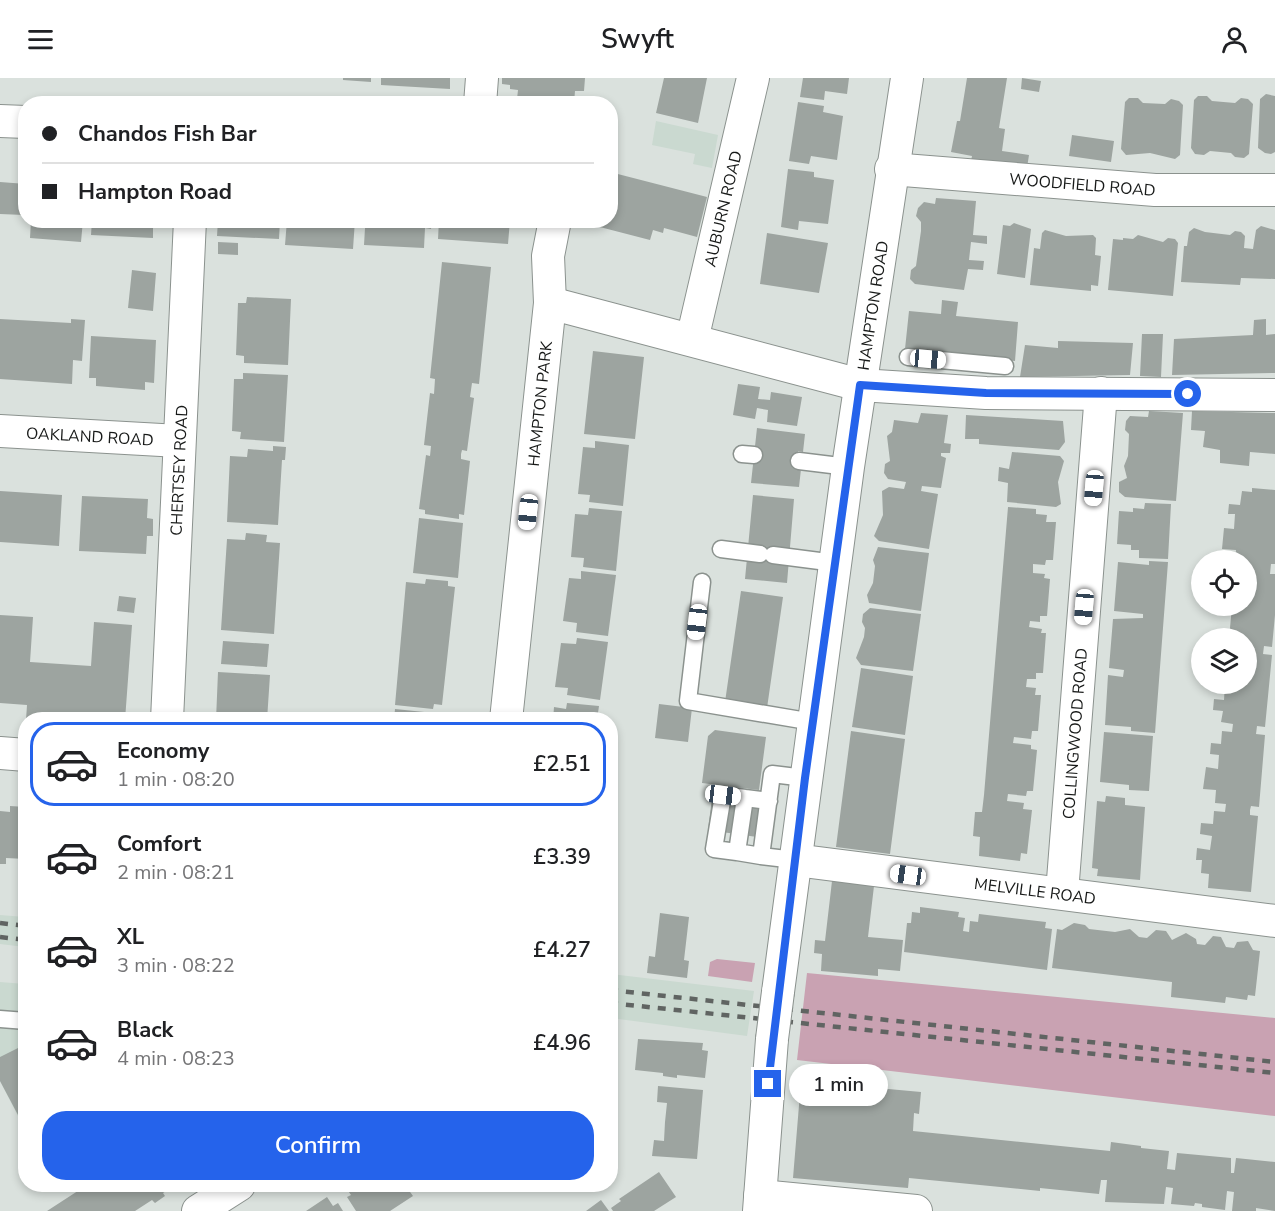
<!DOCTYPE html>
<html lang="en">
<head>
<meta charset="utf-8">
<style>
	body { margin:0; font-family:"Nunito Sans",sans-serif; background:#f6f6f6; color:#202124; height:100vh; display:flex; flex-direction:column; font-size:22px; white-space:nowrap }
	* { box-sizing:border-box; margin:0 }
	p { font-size:20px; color:#757577 }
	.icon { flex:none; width:33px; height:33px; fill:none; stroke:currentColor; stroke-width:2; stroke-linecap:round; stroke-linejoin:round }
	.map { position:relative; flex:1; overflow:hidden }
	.panel { position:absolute; left:18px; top:634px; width:600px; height:480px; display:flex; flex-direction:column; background:#fff; border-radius:24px; box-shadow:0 3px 9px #0003 }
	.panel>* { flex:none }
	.banner { position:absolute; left:18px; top:18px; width:600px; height:132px; border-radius:24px; box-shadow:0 3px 9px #0003; display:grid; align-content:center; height:132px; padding:0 24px; background:#fff }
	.tools { position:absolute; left:1191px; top:472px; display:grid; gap:12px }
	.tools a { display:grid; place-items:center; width:66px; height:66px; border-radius:50%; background:#fff; box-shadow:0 3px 9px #0003; font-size:30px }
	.end { position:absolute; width:27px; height:27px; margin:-14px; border:8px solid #2563eb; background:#fff; box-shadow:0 0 0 3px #fff }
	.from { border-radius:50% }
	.bubble { position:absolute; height:42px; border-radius:21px; background:#fff; box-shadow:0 3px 9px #0003; font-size:20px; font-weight:600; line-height:42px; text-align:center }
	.car { position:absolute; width:18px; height:36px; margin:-18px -9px; border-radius:8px; box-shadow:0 0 4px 2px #0007; background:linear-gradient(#fff 24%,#345 0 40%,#fff 0 76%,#345 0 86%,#fff 0) }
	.banner b { display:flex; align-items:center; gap:21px; height:57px; font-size:22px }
	.banner b+b { border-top:2px solid #e0e0e0 }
	.banner i { width:15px; height:15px; background:#202124 }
	ul { padding:10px 0 0; list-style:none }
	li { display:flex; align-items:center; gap:18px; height:84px; margin:0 12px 9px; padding:0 12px; border:3px solid transparent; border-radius:24px }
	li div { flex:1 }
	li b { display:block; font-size:22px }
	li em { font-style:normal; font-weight:600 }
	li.current { border-color:#2563eb }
	li>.icon { width:54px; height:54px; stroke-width:1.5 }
	.primary-button { display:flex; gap:12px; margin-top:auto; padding:12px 24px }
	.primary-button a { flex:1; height:69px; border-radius:24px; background:#2563eb; color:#fff; font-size:24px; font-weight:600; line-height:69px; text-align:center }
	header { display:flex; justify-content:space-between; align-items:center; height:78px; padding:0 24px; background:#fff; font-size:27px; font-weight:600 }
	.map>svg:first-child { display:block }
</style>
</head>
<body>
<header><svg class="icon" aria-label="menu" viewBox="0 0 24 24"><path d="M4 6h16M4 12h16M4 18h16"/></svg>Swyft<svg class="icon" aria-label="person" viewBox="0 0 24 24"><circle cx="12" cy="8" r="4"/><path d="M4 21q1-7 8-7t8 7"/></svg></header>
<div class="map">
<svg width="1275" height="1133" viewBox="0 0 1275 1133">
	<rect width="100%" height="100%" fill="#dae1dd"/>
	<!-- built -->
	<path fill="#cad9d0" d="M656,43L718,57L712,90L693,86L695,76L652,67Z
		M0,837L25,839V869L0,866Z
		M611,896L754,913L747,958L611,940Z
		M0,904L25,906V1052L0,1003Z"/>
	<!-- green -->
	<path fill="#c9a2b2" d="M717,881L755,885L752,904L708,898L710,884Z
		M807,895L1275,940V1038L797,982Z"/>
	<!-- building -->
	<path fill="#9da4a0" d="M343,0H371V4L343,2Z
		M381,0H450V11L381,7Z
		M502,0H585L584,13H575L574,25L517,21L518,12L510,11V7L502,6Z
		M664,0H707L698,45L656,35Z
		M803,0H849L847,16L825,13L824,22L800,19Z
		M967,0H1007L999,50L1005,51L1002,73L1029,77L1026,96L971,83L972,78L951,74L957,43H960Z
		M1022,0L1041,3L1039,14L1021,11Z
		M1266,16L1275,18V74L1271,76L1265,75L1258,70L1260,21Z
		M1198,18H1207L1212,23L1235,25L1241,20L1248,21L1253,26L1249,76L1244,80L1235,79L1231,75L1210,73L1204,77L1195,76L1191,70L1194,22Z
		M1129,20H1138L1143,25L1165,26L1171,21L1179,23L1183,27L1180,77L1175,81L1150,75L1126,77L1121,71L1125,24Z
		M798,24L824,28L823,34L843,38L837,82L811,78L809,86L789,83Z
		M1072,57L1114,63L1111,84L1069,78Z
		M788,91L814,94V99L834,102L828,146L799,143L798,152L781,149Z
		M610,94L707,119L697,159L664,150L663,155L653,152L650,162L596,148L598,142H610Z
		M0,104L26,106L24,137L0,136Z
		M936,120L976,123L973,157L987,158V166L971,164L969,182L984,183L983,192L968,191L964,212L915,206L910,201L911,192L916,188L921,153V144L916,138L918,130L924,124L935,126Z
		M31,142H83L81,164L30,160Z
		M92,142H160V150H153V160L91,157Z
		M218,142H280L279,161L217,158Z
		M287,142H355L353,171L285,167Z
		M362,142H432L431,151L425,150L424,170L364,167L365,150H361Z
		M439,142H510L508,166L438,161Z
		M1014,145L1031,151L1025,200L997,196L1003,147L1010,148Z
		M1261,148L1275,152V201L1241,200L1240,207L1181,204L1184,168H1187L1189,154L1194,150L1205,154L1230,157L1235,153L1241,154L1245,158L1244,170L1253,171L1256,152Z
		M1045,152L1066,158L1093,157L1096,160L1095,177L1101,178L1098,208L1091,207V213L1030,207L1034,170L1040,171L1042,155Z
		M767,155L828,165L819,215L760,206Z
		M1138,157L1163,164L1168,160L1175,161L1178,165L1173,218L1108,212L1113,161L1123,162V160L1133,161Z
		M218,164L238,165V177L218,176Z
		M442,184L491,189L479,306L472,305L470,319L474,320L467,373L462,372L461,376V381L470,383L464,437L459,436V441L425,436V432L419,431L426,377L430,378L431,368L424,367L430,315L434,316L435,301L430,300Z
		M132,192L156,195L153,233L128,230Z
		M247,219L291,221L288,287L244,285V278L236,277L238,225H246Z
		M942,222L958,224L956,238L1018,244L1015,283L905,271L909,233L941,236Z
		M0,241L71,245V241L85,242L82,283L73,282L72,306L0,301Z
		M1266,241V257L1275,256V295L1172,297L1174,261L1253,257L1254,242Z
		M1142,256H1163L1161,299L1140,298Z
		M91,258L156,262L154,305L145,304V312L96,308V300H89Z
		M1058,263L1133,265L1130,297L1020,299L1025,267L1058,270Z
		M593,273L644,279L635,361L584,356Z
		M243,295L288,297L284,364L240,361L241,354L232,353L234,301H243Z
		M738,306L760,309L758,321L770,322L771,314L802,319L797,348L767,344L768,332L757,330L755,341L733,337Z
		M1149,333L1183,335L1176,423L1125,419L1119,414V404L1127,400L1124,388L1128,378L1129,356L1125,352L1126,343L1130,338L1148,339Z
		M1192,333L1275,335V376L1250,374L1249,388L1220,385V372L1203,369L1205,353L1191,352Z
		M921,335L948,337L944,365L951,366L950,375H941V378L946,380L941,410L922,408L921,413L938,416L929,471L879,463L874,458L883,437L882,413L889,409L904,411L906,404L888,401L884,395L885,386L890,383L887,358L892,354L894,342L918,345Z
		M966,337L1063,343L1065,364L1059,372L979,366V361H965Z
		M757,350L805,356L803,374L798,373L796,391H801L799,409L751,405Z
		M595,363L629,367L623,428L589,424L590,417L578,416L583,369L595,370Z
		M273,368L286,369L285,382H282L278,447L227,444L230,378L247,379L248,371L273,373Z
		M1012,374L1060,378L1064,383L1058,404L1061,426L1056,429L1007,424L1008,405L998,403L999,389L1009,391Z
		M1252,410L1275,412V486H1271L1270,496H1275V537L1272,569L1264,568L1263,576L1272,577L1265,649L1257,648L1256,656L1265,657L1259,729L1251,728L1250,732V737L1258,738L1251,814L1208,810L1209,796L1201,795L1202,782H1196L1197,770L1210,772L1212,758L1200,756L1201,745L1213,746L1214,733L1225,734L1226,726L1215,725L1216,712L1203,711L1206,689L1218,691L1219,677L1210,676L1211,665L1221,666L1222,653L1232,654L1233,646L1221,644L1223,633L1213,632L1214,621L1224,622L1225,606H1246V561H1229L1232,528H1246V483H1235L1236,472L1222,471L1224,450L1234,451L1235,436H1228L1229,426L1240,427L1242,413L1252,414Z
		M0,413L62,417L59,468L0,464Z
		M753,417L794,421L787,505L745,501Z
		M82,418L148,421L147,440L153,441V458H147L146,476L79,473Z
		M1145,425L1171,426L1168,481L1139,480V472H1131V467L1117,466L1119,433L1133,434V430L1144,431Z
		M1008,429L1036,431V436L1047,437L1046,444H1056L1053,482H1046L1045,487L1033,486V495L1045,496L1044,500L1050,501L1047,538H1040V544L1030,543L1029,549L1042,551L1041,555H1046L1043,595H1036V601H1027L1026,609L1036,610L1035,617H1041L1038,653H1032L1031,661L1014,659L1013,665L1031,667V671L1037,672L1033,713H1027L1026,718L1008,716L1007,723L1024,725L1023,731L1032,732L1027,776L1021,775L1020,783L979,778L980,759L973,758L975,734H982L984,717Z
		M589,430L622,433L616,493L583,489L584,480L571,479L575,436L588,437Z
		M419,440L463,445L458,500L413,495Z
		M246,455L267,457L266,464L280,465L274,556L221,552L227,461L245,462Z
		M878,469L929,475L921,533L869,525L867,517L873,505L875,488L873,482Z
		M1149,483L1168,484L1155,655L1131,653V649L1105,647L1108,597L1123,599L1124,592L1109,590L1113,541L1143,540V536L1114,533L1118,484L1149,487Z
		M581,493L616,497L608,558L576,554L577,545L563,543L569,500L581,501Z
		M426,501L448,503V508L455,509L442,627L434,626L433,631L395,627L406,504L425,506Z
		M741,513L783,519L767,630L725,624Z
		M119,518L136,520L134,535L117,533Z
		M870,530L921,536L913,593L861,587L856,580L864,559L865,550L862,544L863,536Z
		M0,537L33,539L30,584L91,588L94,544L132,547L125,642L40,639V642H26L27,627L0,625Z
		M577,560L608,564L600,622L567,617L568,610L555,609L561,565L576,566Z
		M223,563L269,566L267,589L221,586Z
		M861,590L913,598L905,657L852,649Z
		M218,594L270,597L267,642H216Z
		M567,625L599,628L597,642H553L554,629L566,631Z
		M659,626L692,630L688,664L655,660Z
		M395,631L434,635L433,642H394Z
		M715,652L766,659L759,712L702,705L708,658Z
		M851,653L905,661L890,776L836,769Z
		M1104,654L1153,658L1149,713L1129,712V707L1100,704Z
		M1106,718L1125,720V727L1145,729L1140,802L1097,798L1098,791L1092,790L1097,723L1105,724Z
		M712,720L768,728L764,760L708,752Z
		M10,728L26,729V781L6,780V786H0V733L10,734Z
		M832,803L874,808L868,859L903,862L900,893L878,891V898L821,893L822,876L814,875L815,862L825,863Z
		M920,829L959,834L958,839L965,840L963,853L969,854L970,843L978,844L979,836L1046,844L1045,850L1052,851L1047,892L904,874L907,845H911L912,834L920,835Z
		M660,835L689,839L684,882L689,883L687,900L647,895L649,878L655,879Z
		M1074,845L1085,847L1089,851L1115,854L1130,851L1139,859L1147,860L1156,852L1166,853L1172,862L1186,855L1196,861L1197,866L1205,867L1213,858L1221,859L1226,869L1234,870L1237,864L1248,863L1253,872L1260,873L1255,918L1248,917L1247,922L1226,919L1225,925L1171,919L1172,904L1052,890L1057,851L1062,852Z
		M638,961L703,965L702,972L708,973L705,1000L677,997V1000L663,998V995L635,992Z
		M26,966V1052L0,1003V979Z
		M801,1003L921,1014L919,1036L914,1035L913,1053L1110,1073L1111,1064L1141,1068V1070L1169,1073L1167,1091L1175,1092L1177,1075L1231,1080V1095H1234L1236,1080L1275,1084V1133L1256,1130V1133H1232L1234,1114L1227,1113L1225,1132L1202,1129V1126L1195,1125L1194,1128L1171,1126L1173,1110L1166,1109L1164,1126L1105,1124L1107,1102H1101L1099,1116L1040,1110V1113L909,1100L908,1110L793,1100Z
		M658,1008L703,1012L697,1081L652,1078L654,1062L664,1063L665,1044L667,1025L657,1024Z
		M659,1094L676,1119L654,1133H613L611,1130L621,1123L619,1121Z
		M87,1107H175L163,1115L165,1118L155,1125L152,1122L135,1133H47Z
		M344,1107H405L413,1118L390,1133H356L347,1119L351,1117Z
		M327,1119L333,1128L338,1125L343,1133H306Z
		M601,1122L609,1133H586Z"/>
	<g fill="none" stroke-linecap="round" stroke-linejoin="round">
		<!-- lane casing -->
		<g stroke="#8b928e" stroke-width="19">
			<path id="lane" d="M908,279L1005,288
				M742,376L754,377
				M799,383L848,389
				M721,471L760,476
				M773,477L835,485
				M702,504L688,623L813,644
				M737,774L714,771L723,717L745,720
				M761,778L737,774L745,720L769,723
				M795,782L761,778L772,696L805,700
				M0,941L26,943"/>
		</g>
		<!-- street casing -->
		<g stroke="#8b928e" stroke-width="34">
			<g id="street">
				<path d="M480,26L482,0"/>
				<path d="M0,43L26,44"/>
				<path id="s1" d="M891,91L1155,112H1275"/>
				<path d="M550,225L860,307L986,315L1275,317"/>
				<path id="s2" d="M692,262L753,0"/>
				<path id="s3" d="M0,353L179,363"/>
				<path id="s4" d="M167,642L190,142"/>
				<path id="s5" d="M506,642L550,225L548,178L555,142"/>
				<path d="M0,675L26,677"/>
				<path id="s6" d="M795,782L1275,843"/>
				<path id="s7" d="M1062,815L1101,315"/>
				<path id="s8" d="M778,914L848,389L907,0"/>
				<path d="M760,1118L916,1133"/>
				<path d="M198,1133L239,1107"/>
				<path d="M759,1133L772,961"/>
			</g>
		</g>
		<!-- lane -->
		<use href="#lane" stroke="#fff" stroke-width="16"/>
		<!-- street -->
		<use href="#street" stroke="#fff" stroke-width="32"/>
		<!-- rail -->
		<path stroke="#606462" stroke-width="4.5" stroke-dasharray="8 8" stroke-linecap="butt" d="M0,845L26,848
			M0,859L26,862
			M610,912L1275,984
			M610,925L1275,995"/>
		<!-- street-bridge casing -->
		<g stroke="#8b928e" stroke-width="34" stroke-linecap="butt">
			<path id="street-bridge" d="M772,961L778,914"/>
		</g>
		<!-- street-bridge -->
		<use href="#street-bridge" stroke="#fff" stroke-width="32"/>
	</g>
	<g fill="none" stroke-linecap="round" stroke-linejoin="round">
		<!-- route -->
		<path stroke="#2563eb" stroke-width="8" d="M768,1006L805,700L860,307L986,315L1188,316"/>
	</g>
	<g text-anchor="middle" stroke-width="4.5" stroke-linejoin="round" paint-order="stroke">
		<!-- street labels -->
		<g font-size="16" fill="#171918" stroke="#fff">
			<text dy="6" stroke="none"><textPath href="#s1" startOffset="192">WOODFIELD ROAD</textPath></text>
			<text dy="6" stroke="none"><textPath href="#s2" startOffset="135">AUBURN ROAD</textPath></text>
			<text dy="6" stroke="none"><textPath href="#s8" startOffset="693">HAMPTON ROAD</textPath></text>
			<text dy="6" stroke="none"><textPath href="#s5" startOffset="318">HAMPTON PARK</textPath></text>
			<text dy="6" stroke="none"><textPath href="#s3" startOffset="90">OAKLAND ROAD</textPath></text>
			<text dy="6" stroke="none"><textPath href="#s4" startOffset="250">CHERTSEY ROAD</textPath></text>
			<text dy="6" stroke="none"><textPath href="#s7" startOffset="160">COLLINGWOOD ROAD</textPath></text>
			<text dy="6" stroke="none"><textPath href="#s6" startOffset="242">MELVILLE ROAD</textPath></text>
		</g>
	</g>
</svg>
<div class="tools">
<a><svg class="icon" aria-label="locate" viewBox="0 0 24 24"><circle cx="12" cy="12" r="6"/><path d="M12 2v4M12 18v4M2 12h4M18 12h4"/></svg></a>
<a><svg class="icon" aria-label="layers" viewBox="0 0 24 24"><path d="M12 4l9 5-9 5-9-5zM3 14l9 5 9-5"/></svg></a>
</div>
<i class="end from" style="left:1188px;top:316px"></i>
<i class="end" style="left:768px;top:1006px"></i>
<div class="bubble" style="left:789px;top:986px;width:99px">1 min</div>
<i class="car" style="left:928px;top:281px;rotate:95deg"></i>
<i class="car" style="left:1094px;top:410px;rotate:185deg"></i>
<i class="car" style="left:528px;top:434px;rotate:186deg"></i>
<i class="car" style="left:1084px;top:529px;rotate:185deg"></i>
<i class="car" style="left:697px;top:544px;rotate:187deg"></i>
<i class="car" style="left:723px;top:717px;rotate:97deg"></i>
<i class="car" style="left:908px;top:797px;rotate:278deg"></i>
<div class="banner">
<b><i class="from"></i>Chandos Fish Bar</b>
<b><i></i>Hampton Road</b>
</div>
<section class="panel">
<ul>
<li class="current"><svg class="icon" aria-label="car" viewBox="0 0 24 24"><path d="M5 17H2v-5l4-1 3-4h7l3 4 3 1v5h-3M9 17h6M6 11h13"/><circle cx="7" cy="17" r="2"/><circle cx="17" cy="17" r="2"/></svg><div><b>Economy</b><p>1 min · 08:20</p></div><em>£2.51</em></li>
<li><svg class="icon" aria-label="car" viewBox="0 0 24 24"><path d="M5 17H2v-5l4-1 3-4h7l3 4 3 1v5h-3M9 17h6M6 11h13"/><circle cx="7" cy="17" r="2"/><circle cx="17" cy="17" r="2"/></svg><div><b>Comfort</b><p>2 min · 08:21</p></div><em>£3.39</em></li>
<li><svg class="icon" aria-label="car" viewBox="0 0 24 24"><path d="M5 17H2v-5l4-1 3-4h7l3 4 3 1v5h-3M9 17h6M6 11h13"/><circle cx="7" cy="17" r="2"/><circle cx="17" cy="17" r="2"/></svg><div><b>XL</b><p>3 min · 08:22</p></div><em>£4.27</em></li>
<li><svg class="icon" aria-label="car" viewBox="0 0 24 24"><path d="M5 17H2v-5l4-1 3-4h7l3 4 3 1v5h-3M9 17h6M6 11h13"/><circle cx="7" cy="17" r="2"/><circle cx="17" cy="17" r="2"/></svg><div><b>Black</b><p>4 min · 08:23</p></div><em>£4.96</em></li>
</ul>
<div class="primary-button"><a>Confirm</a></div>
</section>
</div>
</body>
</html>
